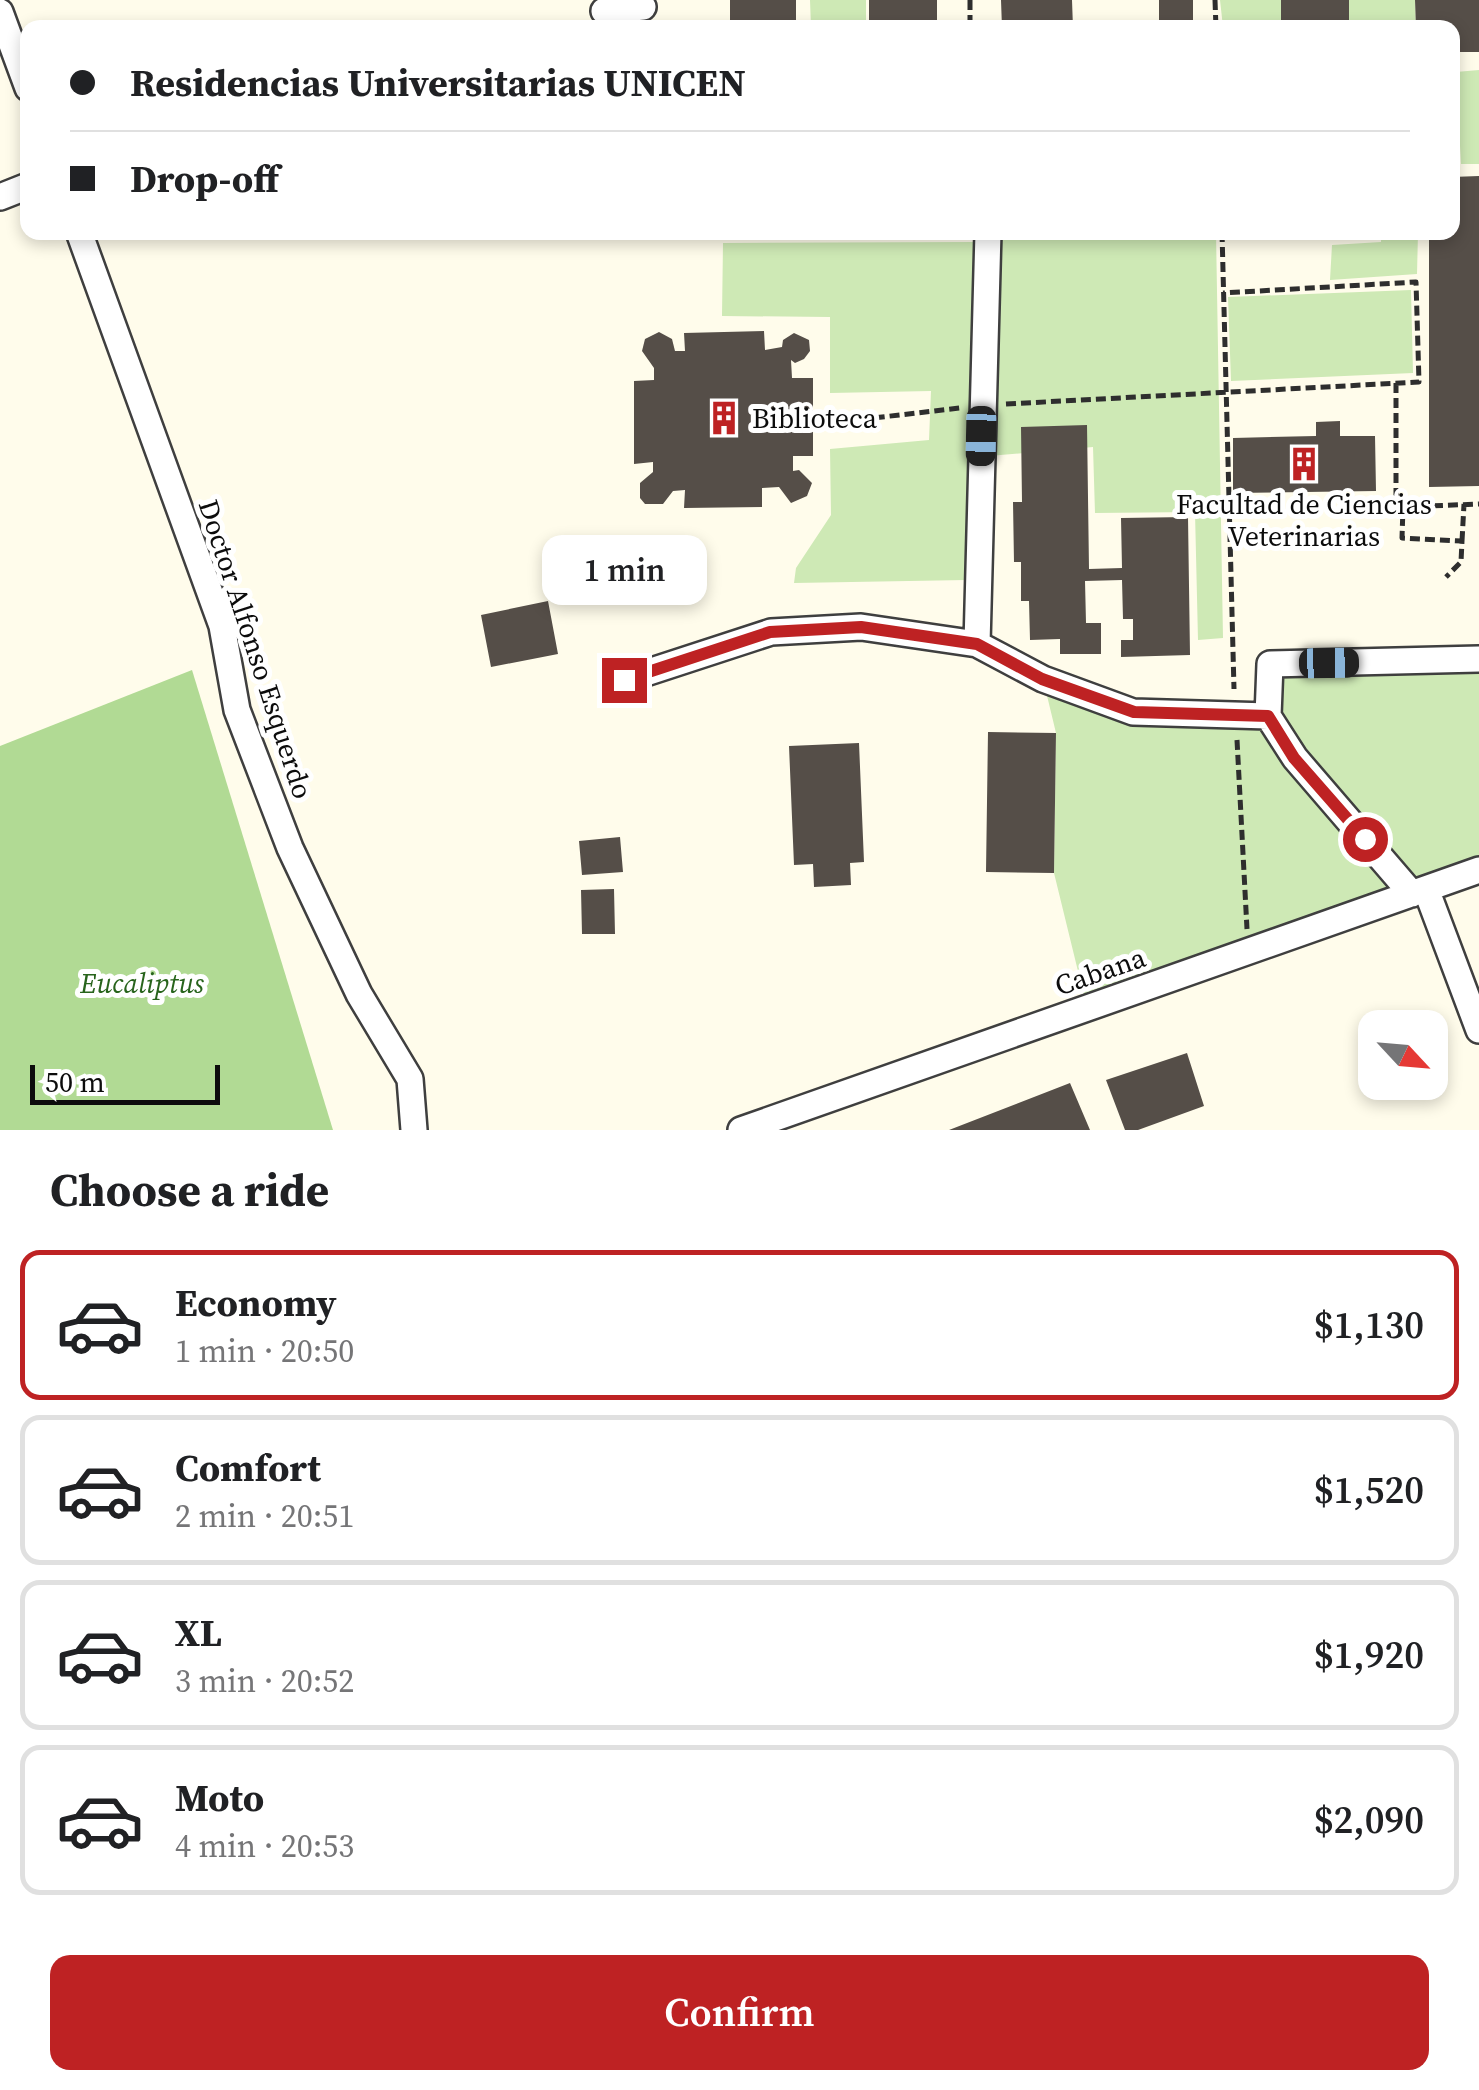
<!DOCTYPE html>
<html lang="en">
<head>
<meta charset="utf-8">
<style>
	body { margin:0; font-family:"Source Serif 4",serif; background:#f6f6f6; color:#202124; height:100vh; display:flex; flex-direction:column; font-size:38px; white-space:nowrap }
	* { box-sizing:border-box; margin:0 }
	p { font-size:32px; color:#757577 }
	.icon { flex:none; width:55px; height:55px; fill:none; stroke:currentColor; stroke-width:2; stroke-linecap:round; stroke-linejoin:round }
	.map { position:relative; height:1130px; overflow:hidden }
	.sheet { display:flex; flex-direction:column; background:#fff; flex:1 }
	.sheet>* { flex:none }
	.hud { position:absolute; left:20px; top:20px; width:1440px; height:220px; border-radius:20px; box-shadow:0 5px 15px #0003; display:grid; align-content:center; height:220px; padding:0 50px; background:#fff }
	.needle { width:65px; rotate:116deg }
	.tools { position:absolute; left:1358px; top:1010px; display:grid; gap:20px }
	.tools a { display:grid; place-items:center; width:90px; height:90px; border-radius:20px; background:#fff; box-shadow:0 5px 15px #0003; font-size:50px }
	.scale { position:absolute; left:30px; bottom:25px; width:190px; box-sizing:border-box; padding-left:10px; border:5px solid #0c0c0c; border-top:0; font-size:28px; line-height:35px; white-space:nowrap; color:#0c0c0c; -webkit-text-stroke:8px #fff; paint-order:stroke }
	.end { position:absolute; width:45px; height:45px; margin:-22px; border:12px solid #be2223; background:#fff; box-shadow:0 0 0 5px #fff }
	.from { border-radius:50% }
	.bubble { position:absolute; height:70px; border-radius:20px; background:#fff; box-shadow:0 5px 15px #0003; font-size:32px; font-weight:600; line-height:70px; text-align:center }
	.car { position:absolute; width:30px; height:60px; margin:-30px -15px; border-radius:12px; box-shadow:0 0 8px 2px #0007; background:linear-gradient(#222 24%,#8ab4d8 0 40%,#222 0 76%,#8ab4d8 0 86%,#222 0) }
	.hud b { display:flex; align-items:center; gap:35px; height:95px; font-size:38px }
	.hud b+b { border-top:2px solid #e0e0e0 }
	.hud i { width:25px; height:25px; background:#202124 }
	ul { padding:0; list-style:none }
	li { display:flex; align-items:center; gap:30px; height:150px; margin:0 20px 15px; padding:0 30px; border:5px solid #e0e0e0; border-radius:20px }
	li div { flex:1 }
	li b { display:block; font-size:38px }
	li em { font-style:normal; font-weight:600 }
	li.current { border-color:#be2223 }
	li>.icon { width:90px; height:90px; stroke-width:1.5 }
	h2 { padding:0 50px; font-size:45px; line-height:120px }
	.action { display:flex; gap:20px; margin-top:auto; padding:20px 50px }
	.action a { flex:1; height:115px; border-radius:20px; background:#be2223; color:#fff; font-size:40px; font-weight:600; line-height:115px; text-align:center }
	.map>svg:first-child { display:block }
</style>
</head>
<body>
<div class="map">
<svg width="1479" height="1130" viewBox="0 0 1479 1130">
	<rect width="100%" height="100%" fill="#fffceb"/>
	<!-- green -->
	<path fill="#cee9b5" d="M810,0H866V27H811Z
		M1220,0H1281V27H1223Z
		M1349,0H1415L1416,27H1349Z
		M1479,70V164H1461L1456,72Z
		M1001,233H1216L1223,638L1198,640L1195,512L1095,513L1093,447L989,456Z
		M1381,233H1418L1417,274L1330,280L1332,245L1381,242Z
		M977,242L966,580L794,583L796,568L831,515L830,449L929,440L931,391L830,393V317L722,316L723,243Z
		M1411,290L1413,373L1231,381L1228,297Z
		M1479,659V870L1087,1008L1054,873L1056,733L1043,679L1133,712L1270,715V664Z"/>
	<!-- forest -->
	<path fill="#b1da94" d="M192,670L333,1130H0V746Z"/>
	<!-- building -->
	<path fill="#554e48" d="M730,0H796V28H730Z
		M869,0H937V28H869Z
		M1001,0H1072L1073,28H1002Z
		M1159,0H1193V28L1159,27Z
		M1281,0H1349V28H1281Z
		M1415,0H1479V52H1452V28H1416Z
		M1479,176V486L1429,487V232H1452V177Z
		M1251,232H1370V236L1251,240Z
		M764,331L765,350L782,347L783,340L794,333L809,340L810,351L804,359L795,363L791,360L792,378H813V456H793V471L799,470L812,483L807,496L791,503L779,487L762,488V507L684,508L685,490L673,491L663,504H645L640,498V483L653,472V462L634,464V381L654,380V368L642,351L645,339L659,332L672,339L675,351H685L684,333Z
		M1340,421V436H1375L1376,491L1233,493V438L1316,436V422Z
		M1087,425L1089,569L1122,568L1121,518L1188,517L1190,655L1121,657V640H1133V619H1123L1122,580L1085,581L1086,623H1101V654H1060V639L1030,640L1029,601H1021V562H1014L1013,502H1022L1021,427Z
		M548,601L558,654L491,667L481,615Z
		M988,732L1056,733L1054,873L986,872Z
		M859,743L864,862L850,863L851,885L814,887L813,864L794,865L789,746Z
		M620,837L623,872L582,875L579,841Z
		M614,889L615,934H582L581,890Z
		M1187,1053L1204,1106L1138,1130H1125L1106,1080Z
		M1070,1083L1090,1130H949Z"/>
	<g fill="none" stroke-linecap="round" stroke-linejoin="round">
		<!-- minor casing -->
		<g stroke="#3f3f3f" stroke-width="30">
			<path id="minor" d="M604,11L643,7
				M0,12L28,88
				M0,197L28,186
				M79,232L222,626L237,710L290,848L359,994L410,1079L414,1130
				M988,232L977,644L1043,679L1133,712L1268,716L1295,758L1412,894
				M624,680L771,632L861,627L977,644
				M1268,716L1270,664L1479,659
				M1426,889L1479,1030
				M741,1130L1479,870"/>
		</g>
		<!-- path -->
		<path stroke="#2e2e2e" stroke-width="5" stroke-dasharray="10 5" stroke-linecap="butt" d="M970,0V28
			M1215,0L1216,28
			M803,21L804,28
			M1222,232L1234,689
			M1396,383V496L1403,507L1402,538L1462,541L1461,562L1446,577
			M1006,404L1419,382L1416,282L1223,293
			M830,423L960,408
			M1403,507L1479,504
			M1462,541L1464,504
			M1237,740L1247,929"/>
		<!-- minor -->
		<use href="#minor" stroke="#fff" stroke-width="25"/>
	</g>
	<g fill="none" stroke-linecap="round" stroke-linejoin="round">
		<!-- route -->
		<path stroke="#be2223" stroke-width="12" d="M624,680L770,632L861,627L977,644L1042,679L1134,712L1268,716L1294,758L1365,839"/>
	</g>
	<!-- icons -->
	<defs>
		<g id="building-bare" transform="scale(2.7)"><path d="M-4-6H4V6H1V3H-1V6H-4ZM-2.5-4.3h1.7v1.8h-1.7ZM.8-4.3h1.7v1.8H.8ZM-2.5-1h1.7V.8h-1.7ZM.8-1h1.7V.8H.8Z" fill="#be2223" stroke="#fff" stroke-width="2.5" paint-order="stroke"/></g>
	</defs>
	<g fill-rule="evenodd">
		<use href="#building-bare" x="724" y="418"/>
		<use href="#building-bare" x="1304" y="464"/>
	</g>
	<g text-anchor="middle" stroke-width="10" stroke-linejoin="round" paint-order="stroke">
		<!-- poi labels -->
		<g font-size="28" fill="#0c0c0c" stroke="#fff" text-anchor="start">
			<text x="752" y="428">Biblioteca</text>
			<text x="1304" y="514" text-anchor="middle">Facultad de Ciencias<tspan x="1304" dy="32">Veterinarias</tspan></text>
		</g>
		<!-- street labels -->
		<g font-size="28" fill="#0c0c0c" stroke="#fff">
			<text transform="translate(256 649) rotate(72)" y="10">Doctor Alfonso Esquerdo</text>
			<text transform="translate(1100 971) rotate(-19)" y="10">Cabana</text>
		</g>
		<!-- park labels -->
		<g font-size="28" font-style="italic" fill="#28641c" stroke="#fff">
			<text x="142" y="993">Eucaliptus</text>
		</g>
	</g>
</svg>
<div class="tools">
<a><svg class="needle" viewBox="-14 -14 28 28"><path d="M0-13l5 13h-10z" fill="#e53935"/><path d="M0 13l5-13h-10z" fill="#757577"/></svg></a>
</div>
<div class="scale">50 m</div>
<i class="end from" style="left:1365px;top:839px"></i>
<i class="end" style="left:624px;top:680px"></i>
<div class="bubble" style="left:542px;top:535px;width:165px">1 min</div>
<i class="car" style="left:981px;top:436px;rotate:181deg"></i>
<i class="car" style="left:1329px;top:663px;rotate:89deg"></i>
<div class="hud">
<b><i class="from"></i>Residencias Universitarias UNICEN</b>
<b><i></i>Drop-off</b>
</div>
</div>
<section class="sheet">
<h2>Choose a ride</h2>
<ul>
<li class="current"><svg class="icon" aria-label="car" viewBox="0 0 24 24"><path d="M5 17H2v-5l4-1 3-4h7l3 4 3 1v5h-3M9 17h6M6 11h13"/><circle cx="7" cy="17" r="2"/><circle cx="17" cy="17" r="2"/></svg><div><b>Economy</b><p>1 min · 20:50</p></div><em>$1,130</em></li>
<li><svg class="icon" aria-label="car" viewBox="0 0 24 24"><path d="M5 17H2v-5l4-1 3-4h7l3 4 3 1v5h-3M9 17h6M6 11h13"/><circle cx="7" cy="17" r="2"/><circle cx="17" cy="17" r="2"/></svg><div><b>Comfort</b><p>2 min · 20:51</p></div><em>$1,520</em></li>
<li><svg class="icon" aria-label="car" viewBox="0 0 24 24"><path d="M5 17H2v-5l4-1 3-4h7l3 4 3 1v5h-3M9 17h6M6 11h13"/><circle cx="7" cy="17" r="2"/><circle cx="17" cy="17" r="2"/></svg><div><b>XL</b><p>3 min · 20:52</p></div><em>$1,920</em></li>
<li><svg class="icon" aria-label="car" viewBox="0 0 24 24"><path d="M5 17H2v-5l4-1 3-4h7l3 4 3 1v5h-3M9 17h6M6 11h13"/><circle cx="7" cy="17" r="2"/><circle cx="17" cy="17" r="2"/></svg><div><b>Moto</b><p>4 min · 20:53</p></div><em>$2,090</em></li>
</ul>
<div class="action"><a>Confirm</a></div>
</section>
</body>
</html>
